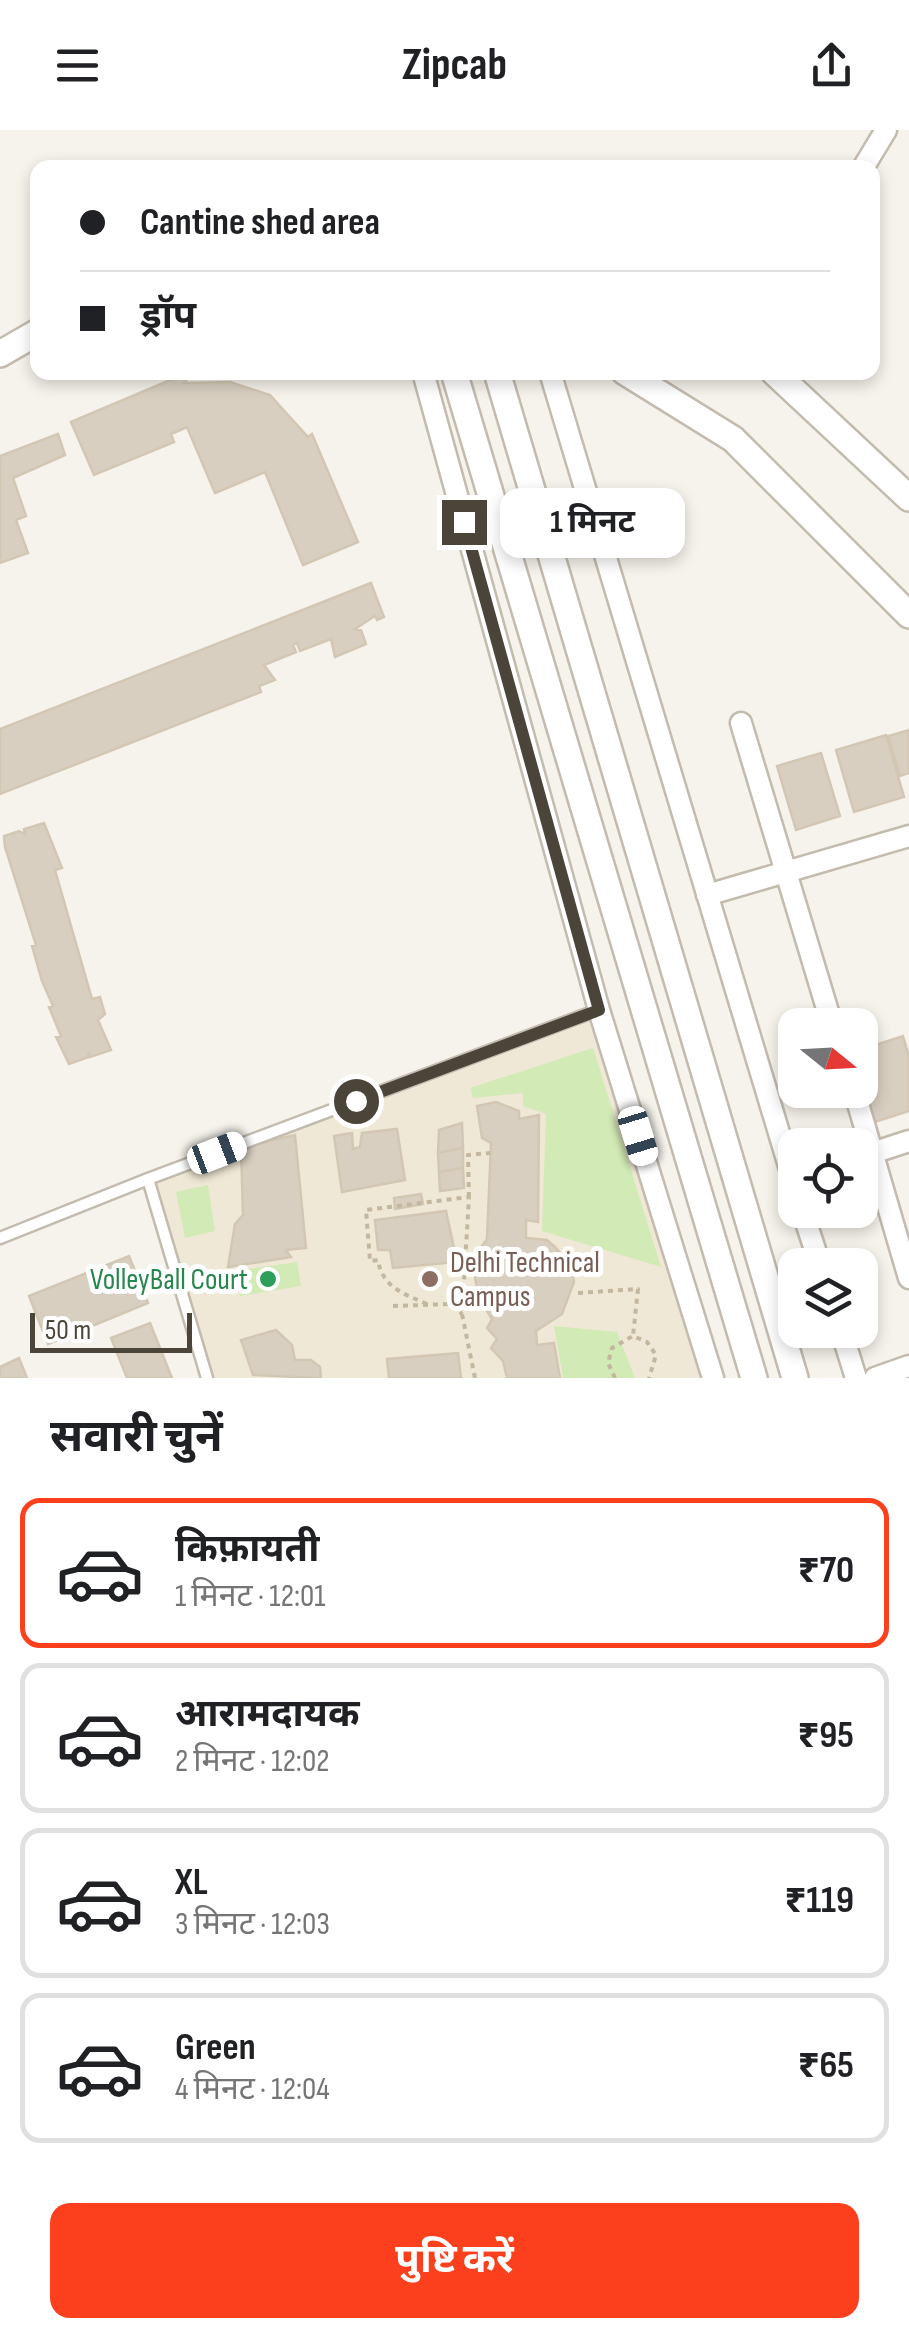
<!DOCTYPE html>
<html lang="hi">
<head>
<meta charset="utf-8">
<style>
	body { margin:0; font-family:"Sofia Sans Condensed","Noto Sans Devanagari",sans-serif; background:#f6f6f6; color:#202124; height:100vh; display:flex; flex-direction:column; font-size:38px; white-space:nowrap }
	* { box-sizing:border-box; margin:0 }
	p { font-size:32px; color:#757577 }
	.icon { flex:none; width:55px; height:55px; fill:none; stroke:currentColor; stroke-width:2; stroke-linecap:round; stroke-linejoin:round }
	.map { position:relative; height:1248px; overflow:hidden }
	.side { display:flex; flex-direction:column; background:#fff; flex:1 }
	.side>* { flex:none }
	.hud { position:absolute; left:30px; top:30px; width:850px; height:220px; border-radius:20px; box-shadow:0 5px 15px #0003; display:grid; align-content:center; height:220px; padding:0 50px; background:#fff }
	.needle { width:65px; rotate:108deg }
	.tools { position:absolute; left:778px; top:878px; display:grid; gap:20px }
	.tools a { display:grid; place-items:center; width:100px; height:100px; border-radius:20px; background:#fff; box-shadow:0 5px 15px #0003; font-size:50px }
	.scale { position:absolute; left:30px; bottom:25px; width:162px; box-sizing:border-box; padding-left:10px; border:5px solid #4b4439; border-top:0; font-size:28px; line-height:35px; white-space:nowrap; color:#4b4439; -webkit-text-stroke:8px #fff; paint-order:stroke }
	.end { position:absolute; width:45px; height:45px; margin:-22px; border:12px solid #4b4439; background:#fff; box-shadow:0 0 0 5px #fff }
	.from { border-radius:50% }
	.bubble { position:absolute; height:70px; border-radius:20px; background:#fff; box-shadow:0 5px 15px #0003; font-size:32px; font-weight:700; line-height:70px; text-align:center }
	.car { position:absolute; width:30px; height:60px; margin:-30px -15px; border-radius:12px; box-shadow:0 0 8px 2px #0007; background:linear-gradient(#fff 24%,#345 0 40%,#fff 0 76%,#345 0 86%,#fff 0) }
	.hud b { display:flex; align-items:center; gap:35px; height:95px; font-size:38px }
	.hud b+b { border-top:2px solid #e0e0e0 }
	.hud i { width:25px; height:25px; background:#202124 }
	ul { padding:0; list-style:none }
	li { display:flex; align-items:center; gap:30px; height:150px; margin:0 20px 15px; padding:0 30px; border:5px solid #e0e0e0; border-radius:20px }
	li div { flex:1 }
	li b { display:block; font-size:38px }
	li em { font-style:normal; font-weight:700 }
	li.on { border-color:#fc3f1d }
	li>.icon { width:90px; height:90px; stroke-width:1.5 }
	h2 { padding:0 50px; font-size:45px; line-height:120px }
	.cta { display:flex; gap:20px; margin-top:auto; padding:20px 50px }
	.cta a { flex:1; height:115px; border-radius:20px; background:#fc3f1d; color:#fff; font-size:40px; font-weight:700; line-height:115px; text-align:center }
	header { display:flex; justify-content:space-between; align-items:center; height:130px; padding:0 50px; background:#fff; font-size:45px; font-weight:700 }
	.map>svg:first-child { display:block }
</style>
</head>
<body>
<header><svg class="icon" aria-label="menu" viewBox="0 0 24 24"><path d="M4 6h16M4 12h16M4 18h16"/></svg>Zipcab<svg class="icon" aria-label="share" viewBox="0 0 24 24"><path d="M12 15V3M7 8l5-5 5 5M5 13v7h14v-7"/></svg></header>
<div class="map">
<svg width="909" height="1248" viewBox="0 0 909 1248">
	<rect width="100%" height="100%" fill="#f6f3ec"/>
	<!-- education -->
	<path fill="#efe8d6" d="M599,880L713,1248H207L148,1049Z"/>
	<!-- green -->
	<path fill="#d2eab5" d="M593,918L661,1137L542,1101L546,984L523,976V963L473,968L470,958Z
		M208,1055L215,1101L185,1108L176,1062Z
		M297,1132L301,1156L240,1166L236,1141Z
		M554,1196L617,1202L635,1248H563Z"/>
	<!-- building -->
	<path fill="#d8cfc1" stroke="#d3c7b4" stroke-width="2.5" d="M189,242H193L184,253L230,252L270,265L308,307L312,304L358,412L303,435L265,342L215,363L187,297L171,304L174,312L94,345L71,292Z
		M58,304L65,325L13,348L26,386L16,390L28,423L0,433V326Z
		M371,453L384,487L377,490L375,486L355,499L361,500L366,514L335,527L331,509L300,521L297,513L293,515L296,522L264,535L275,550L259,556L261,562L0,664V599Z
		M909,600V643L900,646L888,606Z
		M886,605L904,667L854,682L836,620Z
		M821,623L840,686L796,700L777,636Z
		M44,693L62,738L55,740L92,869L100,867L105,884L98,890L111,920L90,927L88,922L89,927L69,934L56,907L61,906L49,877L53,876L42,851L32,816L36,815L5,717L4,706L19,701L25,704L24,699Z
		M903,906L909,926V981L875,992L860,945V920Z
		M496,972L519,981V989L539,985L538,1092L526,1090V1108L547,1110L555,1117L571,1136L574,1152L562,1184L536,1201L537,1215L554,1213L560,1248H507L503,1231L491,1218L497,1209L487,1198L492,1189L480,1170L475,1148L479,1134L474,1127L487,1109L491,1013L482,1008L477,976Z
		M462,993L463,1018L438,1023L439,1000Z
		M397,999L405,1050L342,1062L334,1006L352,1003L353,1019L360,1017L362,1003Z
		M295,1005L306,1118L286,1120L291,1127L228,1137L235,1094L243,1085L241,1017Z
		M463,1018V1038L439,1042L438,1023Z
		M463,1038L464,1058L440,1061L439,1042Z
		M421,1064L423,1074L395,1079L394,1068Z
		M446,1081L457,1132L393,1138L390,1120H378L375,1090Z
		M129,1126L148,1173L48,1214L29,1166Z
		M150,1193L172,1248H127L111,1208Z
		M276,1200L292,1215L295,1230H311L320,1237L321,1248L253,1245L241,1210Z
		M458,1223L461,1248H389L387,1229Z
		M19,1228L27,1248H0V1237Z"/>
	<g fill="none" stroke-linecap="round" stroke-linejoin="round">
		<!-- service casing -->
		<g stroke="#c2bbae" stroke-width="15">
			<path id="service" d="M148,1049L598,880
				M0,1108L148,1049L207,1248"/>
		</g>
		<!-- minor casing -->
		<g stroke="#c2bbae" stroke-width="25">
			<path id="minor" d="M863,38L886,0
				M423,242L599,880L713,1248
				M550,242L795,1056
				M741,593L832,895
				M707,765L909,706
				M854,960L909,1148
				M863,1026L909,1011
				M802,1080L820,1135
				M841,1200L856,1248
				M875,1248L909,1236"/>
		</g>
		<!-- tertiary casing -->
		<g stroke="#c2bbae" stroke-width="30">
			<path id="tertiary" d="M0,224L38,202
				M454,242L754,1248
				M497,242L795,1248
				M625,242L733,309L909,485
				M774,242L909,368"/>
		</g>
		<!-- path -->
		<path stroke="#c4b79f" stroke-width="4" stroke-dasharray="5 5" stroke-linecap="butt" d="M469,1067L468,1025L490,1023
			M578,1163L638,1159L633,1206
			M427,1174C404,1164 382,1157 378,1130L370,1131L366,1080L469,1067L462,1184L475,1248
			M393,1176L451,1174L462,1184
			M615,1248L608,1233L612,1218L633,1206L647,1212L656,1225L649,1248"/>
		<!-- service -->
		<use href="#service" stroke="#fff" stroke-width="10"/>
		<!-- minor -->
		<use href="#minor" stroke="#fff" stroke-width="20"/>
		<!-- tertiary -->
		<use href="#tertiary" stroke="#fff" stroke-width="25"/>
	</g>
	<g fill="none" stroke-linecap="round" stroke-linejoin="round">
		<!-- route -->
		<path stroke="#4b4439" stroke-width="12" d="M356,971L599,880L464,392"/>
	</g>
	<!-- markers -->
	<circle fill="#2e9e5b" stroke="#fff" stroke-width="4" cx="268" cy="1149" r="10"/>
	<circle fill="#8d6e63" stroke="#fff" stroke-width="4" cx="430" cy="1149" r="10"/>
	<g text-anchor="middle" stroke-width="10" stroke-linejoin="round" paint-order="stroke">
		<!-- education labels -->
		<g font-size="30" fill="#785e54" stroke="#fff" text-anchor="start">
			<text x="450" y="1142">Delhi Technical<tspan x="450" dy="34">Campus</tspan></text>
		</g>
		<!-- leisure labels -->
		<g font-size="30" fill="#27864d" stroke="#fff" text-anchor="end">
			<text x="248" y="1159">VolleyBall Court</text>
		</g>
	</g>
</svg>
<div class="tools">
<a><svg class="needle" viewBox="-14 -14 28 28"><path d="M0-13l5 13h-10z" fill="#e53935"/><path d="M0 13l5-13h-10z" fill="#757577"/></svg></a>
<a><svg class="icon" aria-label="locate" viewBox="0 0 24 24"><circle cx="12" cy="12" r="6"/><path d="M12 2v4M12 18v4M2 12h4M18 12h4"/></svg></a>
<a><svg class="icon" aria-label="layers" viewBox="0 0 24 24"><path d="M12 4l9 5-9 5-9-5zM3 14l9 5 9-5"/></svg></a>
</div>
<div class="scale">50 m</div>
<i class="end from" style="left:356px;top:971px"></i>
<i class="end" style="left:464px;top:392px"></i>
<div class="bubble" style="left:500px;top:358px;width:185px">1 मिनट</div>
<i class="car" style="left:638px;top:1006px;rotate:163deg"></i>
<i class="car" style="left:217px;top:1023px;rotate:69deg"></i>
<div class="hud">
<b><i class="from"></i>Cantine shed area</b>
<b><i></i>ड्रॉप</b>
</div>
</div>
<section class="side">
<h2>सवारी चुनें</h2>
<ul>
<li class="on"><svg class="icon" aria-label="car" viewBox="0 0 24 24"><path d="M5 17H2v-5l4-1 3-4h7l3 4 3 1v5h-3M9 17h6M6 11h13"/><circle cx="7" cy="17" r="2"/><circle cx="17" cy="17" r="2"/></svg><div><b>किफ़ायती</b><p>1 मिनट · 12:01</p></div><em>₹70</em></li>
<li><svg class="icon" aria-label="car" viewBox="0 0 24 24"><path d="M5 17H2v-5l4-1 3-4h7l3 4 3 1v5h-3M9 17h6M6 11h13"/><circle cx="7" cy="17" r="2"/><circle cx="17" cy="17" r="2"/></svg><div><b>आरामदायक</b><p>2 मिनट · 12:02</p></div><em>₹95</em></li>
<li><svg class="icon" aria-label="car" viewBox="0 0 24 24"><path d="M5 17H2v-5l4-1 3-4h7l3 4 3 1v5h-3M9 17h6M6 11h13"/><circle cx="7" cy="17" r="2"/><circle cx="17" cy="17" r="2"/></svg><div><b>XL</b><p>3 मिनट · 12:03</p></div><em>₹119</em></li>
<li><svg class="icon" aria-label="car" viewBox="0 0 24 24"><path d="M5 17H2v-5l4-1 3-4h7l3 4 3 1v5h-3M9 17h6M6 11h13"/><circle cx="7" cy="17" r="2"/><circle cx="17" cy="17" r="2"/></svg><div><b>Green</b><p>4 मिनट · 12:04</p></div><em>₹65</em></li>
</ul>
<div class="cta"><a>पुष्टि करें</a></div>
</section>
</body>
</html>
